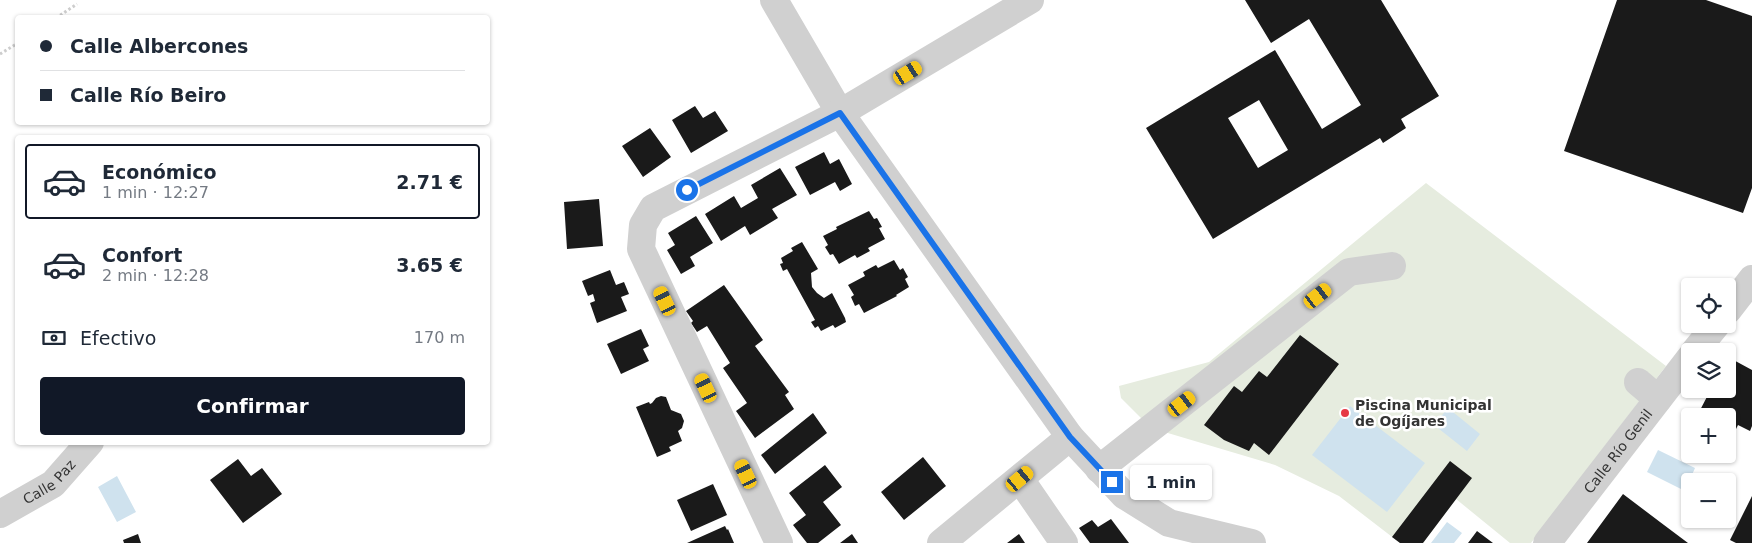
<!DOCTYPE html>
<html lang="es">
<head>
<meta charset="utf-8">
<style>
	body { margin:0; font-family:"DejaVu Sans",sans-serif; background:#f2f2f3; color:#1f2937; height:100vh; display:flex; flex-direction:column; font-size:19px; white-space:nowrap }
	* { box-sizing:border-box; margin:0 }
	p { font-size:16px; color:#747a83 }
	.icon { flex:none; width:28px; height:28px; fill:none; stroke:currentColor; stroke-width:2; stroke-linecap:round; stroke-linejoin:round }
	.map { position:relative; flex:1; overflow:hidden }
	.sheet { position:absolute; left:15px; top:135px; width:475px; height:310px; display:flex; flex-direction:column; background:#fff; border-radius:5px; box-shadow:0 1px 4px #0004 }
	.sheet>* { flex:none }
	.hud { position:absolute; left:15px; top:15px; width:475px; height:110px; border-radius:5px; box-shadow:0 1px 4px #0004; display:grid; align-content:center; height:110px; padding:0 25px; background:#fff }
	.controls { position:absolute; left:1681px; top:278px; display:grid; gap:10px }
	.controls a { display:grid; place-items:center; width:55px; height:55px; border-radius:5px; background:#fff; box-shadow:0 1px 4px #0004; font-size:25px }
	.end { position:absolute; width:22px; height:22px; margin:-11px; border:6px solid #1a73e8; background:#fff; box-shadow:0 0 0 2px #fff }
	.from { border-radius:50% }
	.bubble { position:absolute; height:35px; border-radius:5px; background:#fff; box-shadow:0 1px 4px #0004; font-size:16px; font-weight:600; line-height:35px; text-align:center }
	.car { position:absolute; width:15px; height:30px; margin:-15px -8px; border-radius:6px; box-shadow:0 0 4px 1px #0007; background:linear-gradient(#f5c518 24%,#345 0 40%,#f5c518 0 76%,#345 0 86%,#f5c518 0) }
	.hud b { display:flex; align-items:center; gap:18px; height:48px; font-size:19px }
	.hud b+b { border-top:1px solid #e0e1e3 }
	.hud i { width:12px; height:12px; background:#1f2937 }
	ul { padding:9px 0 0; list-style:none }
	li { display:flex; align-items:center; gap:15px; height:75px; margin:0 10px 8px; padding:0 15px; border:2px solid transparent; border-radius:5px }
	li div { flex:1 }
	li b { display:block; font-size:19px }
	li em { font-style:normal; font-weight:600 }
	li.selected { border-color:#111827 }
	li>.icon { width:45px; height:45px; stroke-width:1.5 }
	.pay { display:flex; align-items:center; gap:12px; height:55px; padding:0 25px; font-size:19px }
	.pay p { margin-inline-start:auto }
	.action { display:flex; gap:10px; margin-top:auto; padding:10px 25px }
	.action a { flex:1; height:58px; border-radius:5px; background:#111827; color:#fff; font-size:20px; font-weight:600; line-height:58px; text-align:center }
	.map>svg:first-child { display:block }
</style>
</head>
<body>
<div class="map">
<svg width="1752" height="543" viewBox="0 0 1752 543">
	<rect width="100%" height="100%" fill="#fff"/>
	<!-- green -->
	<path fill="#e6ecdf" d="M1426,183L1666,366L1531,543H1510L1456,499L1423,543H1400L1339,496L1275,465L1151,428L1121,398L1119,386L1209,362Z"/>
	<!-- water -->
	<path fill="#cfe2ee" d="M1350,406L1425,463L1387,512L1312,455Z
		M1448,408L1480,434L1467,451L1434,425Z
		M1658,450L1695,468L1685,491L1647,472Z
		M117,476L136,512L117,522L98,487Z
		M1447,522L1462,533L1454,543H1431Z"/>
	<!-- building -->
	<path fill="#1a1a1a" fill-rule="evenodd" d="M1245,0H1381L1439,96L1401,119L1406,128L1383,143L1380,138L1213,239L1146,128L1275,50L1322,129L1361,105L1309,19L1271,43ZM1259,100L1288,150L1258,168L1228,118Z
		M1617,0H1706L1752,16V188L1743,213L1564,151Z
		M695,106L703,118L715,111L728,131L691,153L672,120Z
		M650,128L671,157L643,177L622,146Z
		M824,152L830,164L839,159L852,184L840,191L835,182L810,195L795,167Z
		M780,168L797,195L772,209L778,218L750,235L745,226L721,241L705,214L734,196L741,208L758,198L751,185Z
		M599,199L603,246L567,249L564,202Z
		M869,211L874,219L877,218L882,227L879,228L885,239L868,248L870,251L857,258L855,255L839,264L833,254L830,255L825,247L828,245L823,236L837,229L836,227Z
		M696,216L713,243L690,257L695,266L681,274L667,250L675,245L668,233Z
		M802,242L818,269L811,273L812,287L817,293L824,298L832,293L845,318L846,322L835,328L833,325L821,331L818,326L815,328L811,322L815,320L787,269L783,271L780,264L783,263L781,258L793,251L791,248Z
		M894,260L900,270L903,268L908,277L905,279L909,287L896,295L897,296L864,313L859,304L855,306L851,297L854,295L848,285L865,276L863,272L876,265L878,268Z
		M610,270L616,285L624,282L629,294L621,297L627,311L597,323L590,303L595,301L593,294L588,296L582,281Z
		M724,285L763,340L755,346L789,392L785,395L794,409L755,438L736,411L747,403L723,368L730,363L707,326L697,332L691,323L693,321L686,311Z
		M641,329L649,346L643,349L649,361L621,374L607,344Z
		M1300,335L1339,364L1269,455L1254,443L1249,451L1224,440L1204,425L1234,386L1242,392L1259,371L1267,377Z
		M1728,357L1752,370V426L1750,431L1738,425L1734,433L1729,429L1728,432V416H1697L1711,389H1728Z
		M661,396L666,397L671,410L681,414L684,421L682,428L678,431L682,441L669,447L671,451L657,457L636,407L649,402L650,404L652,403L656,398Z
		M813,413L827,433L775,474L761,455Z
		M923,457L946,486L904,520L881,492Z
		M238,459L251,476L262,468L282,494L243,523L210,480Z
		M1450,461L1472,478L1423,543H1400L1392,537Z
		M825,465L842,487L823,502L841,525L818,543H807L793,525L806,515L789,493Z
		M713,484L727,515L691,531L677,500Z
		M1623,494L1660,522L1688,543H1587Z
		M1752,496V543H1736L1730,540Z
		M1111,519L1129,543H1090L1079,528L1092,520L1098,527Z
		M725,526L727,530L728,529L734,543H687Z
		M1477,531L1493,543H1468Z
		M138,534L141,543H124L123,540Z
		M852,534L858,543H840Z
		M1019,534L1025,543H1007Z"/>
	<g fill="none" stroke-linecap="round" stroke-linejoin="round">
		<!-- path -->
		<path stroke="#cdcdcd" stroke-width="3" stroke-dasharray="2.5 2.5" stroke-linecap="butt" d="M56,18L77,4
			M0,54L18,43"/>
		<!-- minor -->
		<g stroke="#d0d0d0" stroke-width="28">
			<path d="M774,0L840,113L1070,437L1124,495L1169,523L1252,543"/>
			<path d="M1728,310L1752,279"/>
			<path d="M1695,351L1717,324"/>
			<path d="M1638,382L1658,399"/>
			<path d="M1099,469L1349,272L1392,266"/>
			<path d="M1020,479L1064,543"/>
			<path id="s1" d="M0,514L53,484L90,442"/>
			<path d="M779,543L641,249L643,225L653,208L840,113L1030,0"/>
			<path d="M941,543L1070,437"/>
			<path id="s2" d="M1547,543L1690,358"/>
		</g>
	</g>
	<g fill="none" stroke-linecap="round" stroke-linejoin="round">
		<!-- route -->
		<path stroke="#1a73e8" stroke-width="6" d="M687,190L840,113L1070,437L1112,482"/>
	</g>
	<!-- markers -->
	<circle fill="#e63946" stroke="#fff" stroke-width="2" cx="1345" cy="413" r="5"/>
	<g text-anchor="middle" stroke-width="5" stroke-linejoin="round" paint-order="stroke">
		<!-- poi labels -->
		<g font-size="14" font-weight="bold" fill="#333" stroke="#fff" text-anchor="start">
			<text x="1355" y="410">Piscina Municipal<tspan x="1355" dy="16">de Ogíjares</tspan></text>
		</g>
		<!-- street labels -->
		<g font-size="14" fill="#333" stroke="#fff">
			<text dy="5" stroke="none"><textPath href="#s2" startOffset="116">Calle Río Genil</textPath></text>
			<text dy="5" stroke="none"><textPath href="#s1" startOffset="59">Calle Paz</textPath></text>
		</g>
	</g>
</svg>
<div class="controls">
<a><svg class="icon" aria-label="locate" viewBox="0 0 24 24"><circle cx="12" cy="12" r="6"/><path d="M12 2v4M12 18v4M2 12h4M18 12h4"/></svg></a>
<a><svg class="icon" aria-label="layers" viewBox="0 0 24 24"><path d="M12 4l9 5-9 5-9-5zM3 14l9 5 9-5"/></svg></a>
<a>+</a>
<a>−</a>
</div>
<i class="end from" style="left:687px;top:190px"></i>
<i class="end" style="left:1112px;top:482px"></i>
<div class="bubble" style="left:1130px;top:465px;width:82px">1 min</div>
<i class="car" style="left:908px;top:73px;rotate:59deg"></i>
<i class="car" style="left:1318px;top:296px;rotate:52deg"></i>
<i class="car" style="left:665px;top:301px;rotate:335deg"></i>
<i class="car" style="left:706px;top:388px;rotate:335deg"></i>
<i class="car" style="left:1182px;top:404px;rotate:52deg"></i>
<i class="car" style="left:746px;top:474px;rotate:335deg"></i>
<i class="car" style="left:1020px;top:479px;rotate:50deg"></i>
<div class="hud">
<b><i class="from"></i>Calle Albercones</b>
<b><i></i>Calle Río Beiro</b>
</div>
<section class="sheet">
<ul>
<li class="selected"><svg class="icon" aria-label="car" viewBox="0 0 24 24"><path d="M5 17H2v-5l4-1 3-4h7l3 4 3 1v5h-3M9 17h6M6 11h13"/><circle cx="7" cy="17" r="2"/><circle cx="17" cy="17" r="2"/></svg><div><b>Económico</b><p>1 min · 12:27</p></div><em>2.71 €</em></li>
<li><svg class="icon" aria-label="car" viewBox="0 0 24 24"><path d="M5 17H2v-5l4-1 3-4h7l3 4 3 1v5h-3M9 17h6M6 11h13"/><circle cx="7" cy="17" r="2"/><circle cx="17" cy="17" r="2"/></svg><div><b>Confort</b><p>2 min · 12:28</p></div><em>3.65 €</em></li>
</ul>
<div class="pay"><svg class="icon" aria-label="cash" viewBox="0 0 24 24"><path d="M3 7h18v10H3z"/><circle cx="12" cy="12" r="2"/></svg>Efectivo<p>170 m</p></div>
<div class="action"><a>Confirmar</a></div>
</section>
</div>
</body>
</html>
